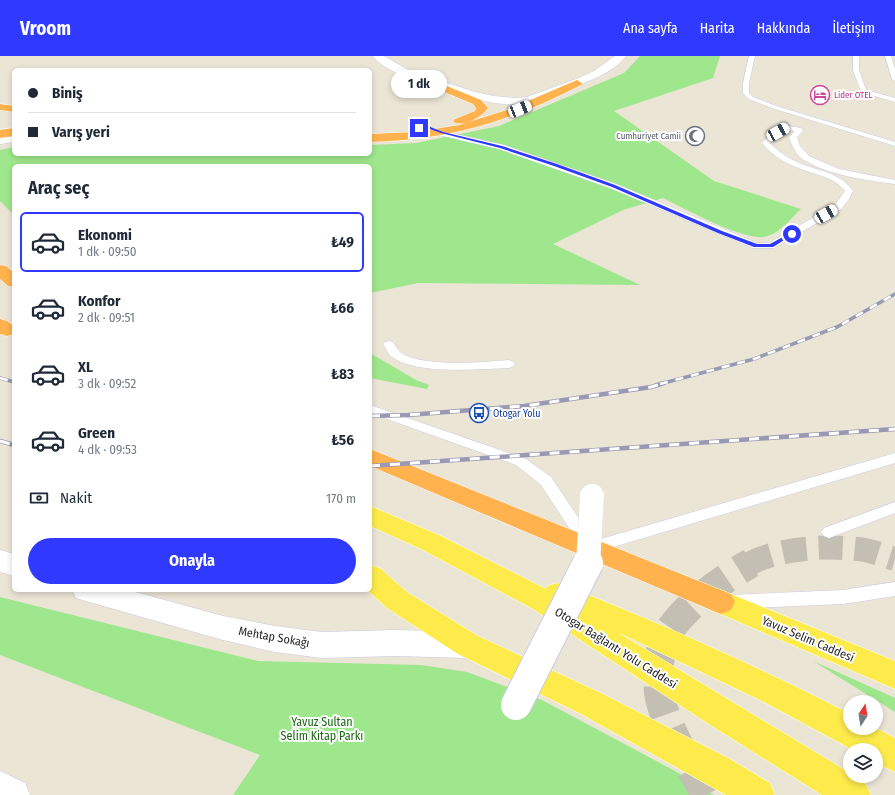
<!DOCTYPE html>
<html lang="tr">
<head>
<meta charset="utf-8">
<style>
	body { margin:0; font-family:"Fira Sans Condensed",sans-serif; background:#f6f6f7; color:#1f2937; height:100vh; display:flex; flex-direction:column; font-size:15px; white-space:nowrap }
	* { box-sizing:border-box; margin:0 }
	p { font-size:13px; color:#747a83 }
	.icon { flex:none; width:22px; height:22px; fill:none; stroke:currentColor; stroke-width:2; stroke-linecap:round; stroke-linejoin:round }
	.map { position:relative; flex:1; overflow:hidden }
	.side { position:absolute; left:12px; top:108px; width:360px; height:428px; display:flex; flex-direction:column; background:#fff; border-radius:6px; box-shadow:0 2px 6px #0003 }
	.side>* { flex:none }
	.hud { position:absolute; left:12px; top:12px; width:360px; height:88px; border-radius:6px; box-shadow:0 2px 6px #0003; display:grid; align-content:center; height:88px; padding:0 16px; background:#fff }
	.needle { width:26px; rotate:12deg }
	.tools { position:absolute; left:843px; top:639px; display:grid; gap:8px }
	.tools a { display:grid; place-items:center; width:40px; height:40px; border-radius:50%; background:#fff; box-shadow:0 2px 6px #0003; font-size:20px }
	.end { position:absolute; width:18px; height:18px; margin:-9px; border:5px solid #2f39ff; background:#fff; box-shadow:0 0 0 2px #fff }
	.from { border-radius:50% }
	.bubble { position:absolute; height:28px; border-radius:14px; background:#fff; box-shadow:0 2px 6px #0003; font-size:13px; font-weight:700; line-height:28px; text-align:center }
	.car { position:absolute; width:12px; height:24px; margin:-12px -6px; border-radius:5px; box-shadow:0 0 3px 1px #0007; background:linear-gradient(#fff 24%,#345 0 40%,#fff 0 76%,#345 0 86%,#fff 0) }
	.hud b { display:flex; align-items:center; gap:14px; height:38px; font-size:15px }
	.hud b+b { border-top:1px solid #e0e1e3 }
	.hud i { width:10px; height:10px; background:#1f2937 }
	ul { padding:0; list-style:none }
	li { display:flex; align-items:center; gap:12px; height:60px; margin:0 8px 6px; padding:0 8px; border:2px solid transparent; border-radius:6px }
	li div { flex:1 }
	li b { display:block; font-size:15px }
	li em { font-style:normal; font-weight:700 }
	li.selected { border-color:#2f39ff }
	li>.icon { width:36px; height:36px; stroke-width:1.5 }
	h2 { padding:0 16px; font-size:18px; line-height:48px }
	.pay { display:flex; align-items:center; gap:10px; height:44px; padding:0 16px; font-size:15px }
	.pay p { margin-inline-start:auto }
	.action { display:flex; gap:8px; margin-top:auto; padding:8px 16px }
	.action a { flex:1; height:46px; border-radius:24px; background:#2f39ff; color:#fff; font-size:16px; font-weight:700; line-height:46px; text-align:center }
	header { display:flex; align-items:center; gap:24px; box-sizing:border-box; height:56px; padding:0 20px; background:#2f39ff; color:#fff }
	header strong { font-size:19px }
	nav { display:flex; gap:22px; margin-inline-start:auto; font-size:14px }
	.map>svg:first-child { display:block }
</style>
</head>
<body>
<header>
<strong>Vroom</strong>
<nav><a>Ana sayfa</a><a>Harita</a><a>Hakkında</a><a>İletişim</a></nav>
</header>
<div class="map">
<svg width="895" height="739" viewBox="0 0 895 739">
	<rect width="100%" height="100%" fill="#ebe5d6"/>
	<!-- green -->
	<path fill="#9fe78c" d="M640,0H720L713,22L614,55L714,125L801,153C791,162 781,176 768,180C748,188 684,152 663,142L623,154L553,188L640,229L418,227L370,237V110H14V159L0,145V94L14,91V98H370V89L416,87L499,70L624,17Z
		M370,297L416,324L429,329L427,333L370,322Z
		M0,541L258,605L421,609L467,616L542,644L675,715L714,739H233L260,699L0,599Z
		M813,605L895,642V656Z"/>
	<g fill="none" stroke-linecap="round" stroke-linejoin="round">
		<!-- primary-tunnel-far1 -->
		<path stroke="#c4bfb3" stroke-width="24" stroke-dasharray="24 12" stroke-linecap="butt" d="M749,508C780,491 831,489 865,494C875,496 885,500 895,503"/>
		<!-- primary-tunnel -->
		<path stroke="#c4bfb3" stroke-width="30" stroke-dasharray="30 15" stroke-linecap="butt" d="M706,739C690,709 670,679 661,646C656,630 658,598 665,583C678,554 724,522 751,507"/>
		<!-- lane casing -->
		<g stroke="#cbcce2" stroke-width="1">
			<path id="lane" d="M749,0H755L749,27V37L753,41L776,50L895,86V90L772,52L749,43L743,37V27Z
				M853,0H859V14L866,34L895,42V46L861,36L853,14Z
				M885,0H891L895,13V25L892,23Z
				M789,70L801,72L803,75L797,81L800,90L809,100L839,113L895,124V128C865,124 831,120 804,104C796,99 792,90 789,81L795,75C784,73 776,78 770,87C780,98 793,105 807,110C825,116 842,119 853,135L849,143L841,153L774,192H753L610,132L499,93L439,79L438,77L442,75L504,89L616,128L757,187H769L835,149L845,135C835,121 816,119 801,113C786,108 772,99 762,87L773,75Z
				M389,285L393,286C395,289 397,293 400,296C423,312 482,306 509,304L513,306L515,308L513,310L509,312C479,313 417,319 392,301C388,298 386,292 383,288L385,286Z
				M370,349L526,403L551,421L594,485L895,397V407L590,498L585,496L541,429L516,409L370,357Z
				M895,446V457L829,482L824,480L821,476L824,472Z
				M895,526V540L843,548L731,553L725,551L723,546L725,541L731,539L843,534Z"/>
		</g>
		<!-- street casing -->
		<g stroke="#cbcce2" stroke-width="1">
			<path id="street" d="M373,0H384L410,15L475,36L494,40L516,42L527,41L579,22L594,15L615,0H626C609,21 580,28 556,36C538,43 524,50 504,48C479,46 456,36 433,29C413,23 387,17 373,0Z
				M14,78V86L0,88V80Z
				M0,715L25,727L30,739H0Z"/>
		</g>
		<!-- secondary casing -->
		<g stroke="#cbcce2" stroke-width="1">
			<path id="secondary" d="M0,494L14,498V520L0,516Z
				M72,534H128L223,560L275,570L322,576L395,574L468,576L478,580L483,589L478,598L468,602L395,600L322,602L275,596L223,584L86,545L76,542Z"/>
		</g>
		<!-- primary casing -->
		<g stroke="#fff" stroke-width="1">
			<path id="primary" d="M370,450L439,479L546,533L547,530L557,527L567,530C663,569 758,610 850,658V672H876L895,682V716L876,707V694H853L760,644L617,576L850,717V720C862,720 867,729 871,739H822L707,667L533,553L421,493L370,470Z
				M370,509L380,512L407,536L478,580L601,637L730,703L770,727L775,739H726L579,657L458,598L387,552L367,534H370Z
				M721,534L895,605V633L711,554L707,546L711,538Z"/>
		</g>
		<!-- highway casing -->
		<g stroke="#fff" stroke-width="1">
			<path id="highway" d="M410,15L481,44L488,52C482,61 466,70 455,67L453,65L455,63L475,55L476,52L473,48L406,20L405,18Z
				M577,24L582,27L581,29C514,64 446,85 370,86V78L416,76L459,69L507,54Z
				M0,48L14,50V56L0,54Z
				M14,72V80L0,82V74Z
				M0,209L6,210L14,217V231L8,230L0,223Z
				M0,263L7,265L14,270V278L7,280L0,278Z
				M370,393L731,538L735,546L731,554L721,558L711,554L370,410Z"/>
		</g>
		<!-- lane -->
		<use href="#lane" fill="#fff" fill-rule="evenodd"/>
		<!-- street -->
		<use href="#street" fill="#fff" fill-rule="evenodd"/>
		<!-- secondary -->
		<use href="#secondary" fill="#fff" fill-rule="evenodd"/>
		<!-- primary -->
		<use href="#primary" fill="#fceb4a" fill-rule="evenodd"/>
		<!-- highway -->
		<use href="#highway" fill="#ffb24d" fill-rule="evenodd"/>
		<!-- rail-far1 casing -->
		<g stroke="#9999b3" stroke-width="3.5">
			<path id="rail-far1" d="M0,322L14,326
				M660,328L754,303L837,271L895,238"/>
		</g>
		<!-- rail casing -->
		<g stroke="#9999b3" stroke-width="4.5">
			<path id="rail" d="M370,360L408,359L524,350L651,331L664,327
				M0,385L14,389
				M370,410L895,373"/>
		</g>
		<!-- rail-far1 -->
		<use href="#rail-far1" stroke="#fff" stroke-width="2.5" stroke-dasharray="8" stroke-linecap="butt"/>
		<!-- rail -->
		<use href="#rail" stroke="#fff" stroke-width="3" stroke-dasharray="10" stroke-linecap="butt"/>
		<!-- street-bridge-far1 casing -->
		<g stroke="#cbcce2" stroke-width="24" stroke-linecap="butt">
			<path id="street-bridge-far1" d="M588,508L592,440"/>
		</g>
		<!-- street-bridge casing -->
		<g stroke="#cbcce2" stroke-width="32" stroke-linecap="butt">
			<path id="street-bridge" d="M516,649L588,507"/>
		</g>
		<!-- street-bridge-far1 -->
		<use href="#street-bridge-far1" stroke="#fff" stroke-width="24"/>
		<!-- street-bridge -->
		<use href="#street-bridge" stroke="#fff" stroke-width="30"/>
	</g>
	<!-- route -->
	<path fill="#2f39ff" d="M419,71L428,70L443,76L502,90L557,108L615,129L722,175L757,188H770L790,177L794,178L773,191H754L718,177L612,131L554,110L500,92L441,77L427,72L418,73Z"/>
	<!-- icons -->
	<defs>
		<g id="hotel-ring" transform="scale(1)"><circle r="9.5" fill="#fff" stroke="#d1479c" stroke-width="1.5"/><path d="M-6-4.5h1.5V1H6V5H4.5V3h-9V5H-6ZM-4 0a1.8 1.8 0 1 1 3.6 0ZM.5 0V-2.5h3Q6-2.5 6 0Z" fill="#d1479c"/></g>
		<g id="mosque-ring" transform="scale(1)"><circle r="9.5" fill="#fff" stroke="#6b7280" stroke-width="1.5"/><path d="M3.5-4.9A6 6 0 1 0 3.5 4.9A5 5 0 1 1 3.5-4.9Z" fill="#6b7280"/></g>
		<g id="bus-ring" transform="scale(1)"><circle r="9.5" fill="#fff" stroke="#1a4fb4" stroke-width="1.5"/><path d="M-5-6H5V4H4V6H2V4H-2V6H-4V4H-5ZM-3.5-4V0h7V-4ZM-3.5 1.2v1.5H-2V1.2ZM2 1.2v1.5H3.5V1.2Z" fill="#1a4fb4"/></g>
	</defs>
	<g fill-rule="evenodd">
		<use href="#hotel-ring" x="820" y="39"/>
		<use href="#mosque-ring" x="695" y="80"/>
		<use href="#bus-ring" x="479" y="357"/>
	</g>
	<g text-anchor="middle" stroke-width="4" stroke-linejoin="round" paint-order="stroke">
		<!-- far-hotel labels -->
		<g font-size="9" fill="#b23c85" stroke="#fff" text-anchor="start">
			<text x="834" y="42">Lider OTEL</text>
		</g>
		<!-- far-worship labels -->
		<g font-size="9" fill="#5b616d" stroke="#fff" text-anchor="end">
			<text x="681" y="83">Cumhuriyet Camii</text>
		</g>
		<!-- transit labels -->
		<g font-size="10" fill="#164399" stroke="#fff" text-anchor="start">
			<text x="493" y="361">Otogar Yolu</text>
		</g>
		<!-- near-street labels -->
		<g font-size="12" fill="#262626" stroke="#fff">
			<text transform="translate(274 581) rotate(10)" y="4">Mehtap Sokağı</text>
			<text transform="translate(808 583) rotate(23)" y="4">Yavuz Selim Caddesi</text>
			<text transform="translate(616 592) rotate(32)" y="4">Otogar Bağlantı Yolu Caddesi</text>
		</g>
		<!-- near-park labels -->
		<g font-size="12" fill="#196713" stroke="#fff">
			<text x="322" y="670">Yavuz Sultan<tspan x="322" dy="14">Selim Kitap Parkı</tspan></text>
		</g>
	</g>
</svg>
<div class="tools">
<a><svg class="needle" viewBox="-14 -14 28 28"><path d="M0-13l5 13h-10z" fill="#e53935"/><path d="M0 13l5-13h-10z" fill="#747a83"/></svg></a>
<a><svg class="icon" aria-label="layers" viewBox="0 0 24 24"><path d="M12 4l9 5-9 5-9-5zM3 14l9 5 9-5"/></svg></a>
</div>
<i class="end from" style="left:792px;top:178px"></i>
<i class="end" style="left:419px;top:72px"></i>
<div class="bubble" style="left:391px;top:14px;width:56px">1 dk</div>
<i class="car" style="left:520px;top:53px;rotate:68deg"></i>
<i class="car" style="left:778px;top:76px;rotate:61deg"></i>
<i class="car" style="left:826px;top:158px;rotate:60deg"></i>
<div class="hud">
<b><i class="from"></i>Biniş</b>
<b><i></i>Varış yeri</b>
</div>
<section class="side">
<h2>Araç seç</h2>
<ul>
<li class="selected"><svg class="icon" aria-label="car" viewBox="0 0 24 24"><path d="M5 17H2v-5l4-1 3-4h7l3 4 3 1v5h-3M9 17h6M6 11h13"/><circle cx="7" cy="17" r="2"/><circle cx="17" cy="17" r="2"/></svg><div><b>Ekonomi</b><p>1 dk · 09:50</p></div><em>₺49</em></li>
<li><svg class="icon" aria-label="car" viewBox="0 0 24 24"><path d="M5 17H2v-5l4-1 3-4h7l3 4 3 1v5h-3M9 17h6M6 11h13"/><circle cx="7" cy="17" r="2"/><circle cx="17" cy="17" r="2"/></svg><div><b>Konfor</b><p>2 dk · 09:51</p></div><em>₺66</em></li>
<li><svg class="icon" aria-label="car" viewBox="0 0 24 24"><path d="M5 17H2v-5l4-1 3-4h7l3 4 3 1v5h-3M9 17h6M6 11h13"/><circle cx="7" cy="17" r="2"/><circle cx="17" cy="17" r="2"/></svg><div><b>XL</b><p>3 dk · 09:52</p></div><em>₺83</em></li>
<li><svg class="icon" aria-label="car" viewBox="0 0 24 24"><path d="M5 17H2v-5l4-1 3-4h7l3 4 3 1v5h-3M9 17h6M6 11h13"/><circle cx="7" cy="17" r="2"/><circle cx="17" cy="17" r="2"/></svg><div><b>Green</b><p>4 dk · 09:53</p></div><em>₺56</em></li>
</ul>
<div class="pay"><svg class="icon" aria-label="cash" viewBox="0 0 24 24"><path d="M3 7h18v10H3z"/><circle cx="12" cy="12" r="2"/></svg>Nakit<p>170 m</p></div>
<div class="action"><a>Onayla</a></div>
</section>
</div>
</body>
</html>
